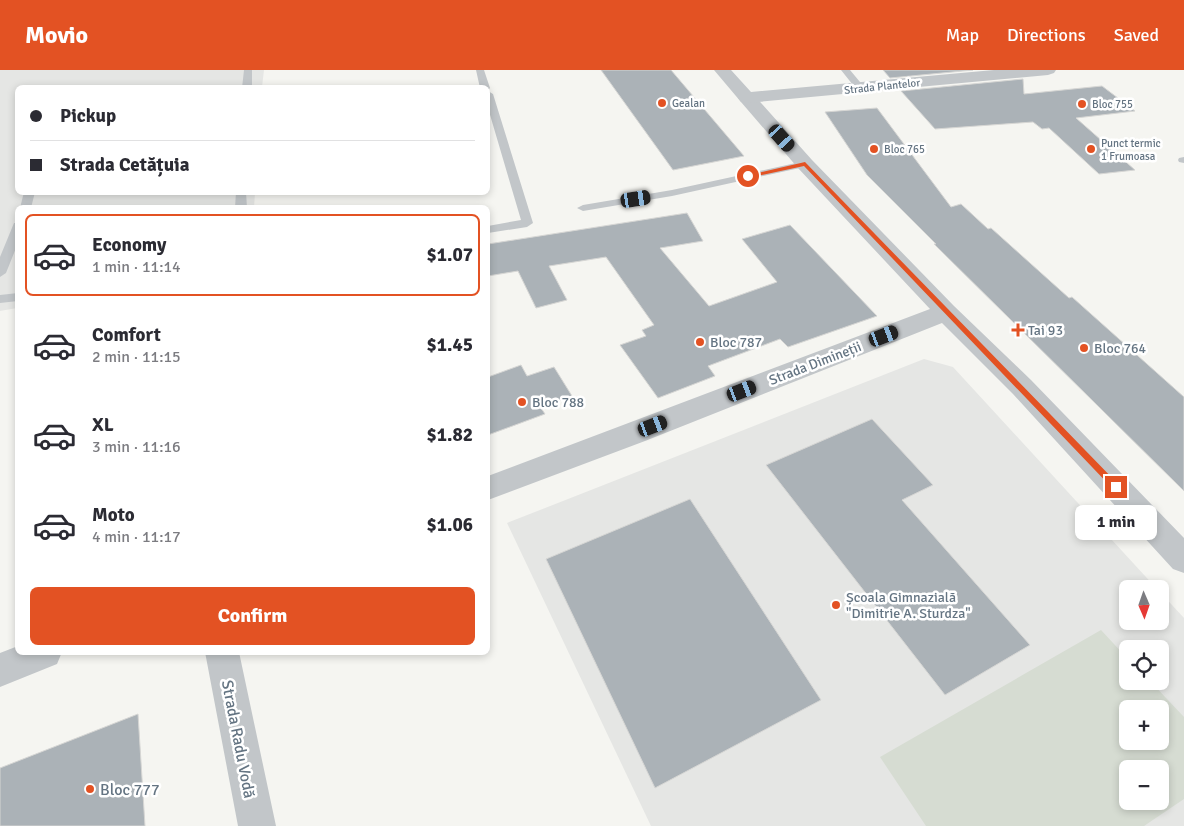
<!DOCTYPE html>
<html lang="en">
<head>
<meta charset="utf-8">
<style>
	body { margin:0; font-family:Signika,sans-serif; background:#f7f7f7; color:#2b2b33; height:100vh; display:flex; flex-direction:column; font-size:19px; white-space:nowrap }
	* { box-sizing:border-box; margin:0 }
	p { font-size:16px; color:#7c7c81 }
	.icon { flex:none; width:28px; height:28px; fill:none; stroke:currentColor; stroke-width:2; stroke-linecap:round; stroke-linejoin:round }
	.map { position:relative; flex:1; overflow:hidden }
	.details { position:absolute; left:15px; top:135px; width:475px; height:450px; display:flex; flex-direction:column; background:#fff; border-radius:8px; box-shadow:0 2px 8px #0003 }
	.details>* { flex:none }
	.top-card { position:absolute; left:15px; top:15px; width:475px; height:110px; border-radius:8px; box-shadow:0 2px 8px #0003; display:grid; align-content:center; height:110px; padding:0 15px; background:#fff }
	.needle { width:32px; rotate:178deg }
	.controls { position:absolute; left:1119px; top:510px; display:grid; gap:10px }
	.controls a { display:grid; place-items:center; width:50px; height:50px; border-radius:8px; background:#fff; box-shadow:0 2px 8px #0003; font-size:25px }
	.end { position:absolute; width:22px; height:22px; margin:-11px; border:6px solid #e35223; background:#fff; box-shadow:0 0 0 2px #fff }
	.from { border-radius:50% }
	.bubble { position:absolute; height:35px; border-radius:8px; background:#fff; box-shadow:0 2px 8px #0003; font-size:16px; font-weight:700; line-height:35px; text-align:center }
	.car { position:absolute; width:15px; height:30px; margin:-15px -8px; border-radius:6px; box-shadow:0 0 4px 1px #0007; background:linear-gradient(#222 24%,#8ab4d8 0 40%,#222 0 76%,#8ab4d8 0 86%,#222 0) }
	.top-card b { display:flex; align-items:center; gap:18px; height:48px; font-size:19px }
	.top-card b+b { border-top:1px solid #e1e1e2 }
	.top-card i { width:12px; height:12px; background:#2b2b33 }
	ul { padding:9px 0 0; list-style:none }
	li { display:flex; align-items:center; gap:15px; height:82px; margin:0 10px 8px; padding:0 5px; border:2px solid transparent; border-radius:8px }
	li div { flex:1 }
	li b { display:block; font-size:19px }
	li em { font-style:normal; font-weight:700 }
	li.current { border-color:#e35223 }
	li>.icon { width:45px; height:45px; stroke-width:1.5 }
	.button { display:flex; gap:10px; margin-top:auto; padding:10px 15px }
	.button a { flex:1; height:58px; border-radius:8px; background:#e35223; color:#fff; font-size:20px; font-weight:700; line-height:58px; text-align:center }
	header { display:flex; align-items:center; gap:30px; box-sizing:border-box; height:70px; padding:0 25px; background:#e35223; color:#fff }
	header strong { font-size:24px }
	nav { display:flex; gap:28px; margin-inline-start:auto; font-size:18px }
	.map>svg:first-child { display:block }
</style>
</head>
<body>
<header>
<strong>Movio</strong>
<nav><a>Map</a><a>Directions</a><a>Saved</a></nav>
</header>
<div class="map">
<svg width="1184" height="756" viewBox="0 0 1184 756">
	<rect width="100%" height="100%" fill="#f5f5f1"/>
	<!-- built -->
	<path fill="#e5e6e4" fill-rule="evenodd" d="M0,0H264L262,17L18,18V122L255,123L254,137L18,138L17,238L0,241Z
		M924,289L953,297L1157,519H1128V551H1160V522L1184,548V756H651L507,453ZM1128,579H1160V611H1128ZM1128,639H1160V671H1128ZM1128,699H1160V731H1128Z"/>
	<!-- green -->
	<path fill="#d6dcd2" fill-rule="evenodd" d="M1101,560L1127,588L1128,611H1150L1184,647V729L1144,756H926L880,687ZM1128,639H1160V671H1128ZM1128,699H1160V731H1128Z"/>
	<!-- building -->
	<path fill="#abb2b7" stroke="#d6d6d4" d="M601,0H671L744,86L673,100Z
		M883,0H973L890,8Z
		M1023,9L1024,24L1102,16L1135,41L1076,48L1135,100L1099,104L1049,58L1042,59L1033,52L935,59L901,21Z
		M877,38L951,137L961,134L988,159L991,158L1069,228L1072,227L1184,327V421L934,174H936L867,105L825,42Z
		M687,143L703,171L660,178L709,236L777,212L742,169L790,155L877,246L788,277L780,269L708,296L715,306L658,328L620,275L646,266L642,260L654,255L606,187L549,196L567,230L536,238L518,201L488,206V174Z
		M521,295L527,306L554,297L572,326L541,338L545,344L488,365V307Z
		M872,349L933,415L902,430L1030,575L945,625L766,395Z
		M690,429L821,630L655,718L546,489Z
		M138,644L145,756H0V698Z"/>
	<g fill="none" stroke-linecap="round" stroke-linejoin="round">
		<!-- service -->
		<path fill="#c2c6c9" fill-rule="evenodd" d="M244,0H252V18H242Z
			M476,0H484L490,18L488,20V18H480Z
			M841,0H850L865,18L863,20H857Z
			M488,21L493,24L533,153L527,157L488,163V156L521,150L488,38Z
			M1184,87V93L1179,92L1178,90L1179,88Z
			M805,91L809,92L810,94L809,96L672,126L583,141L577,138L583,135L672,120Z
			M24,122H35L31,138H20Z
			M236,122H246L247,138H235Z
			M14,153H18V173L6,203L0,207V187Z
			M18,223V231L0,233V225Z"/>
		<!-- minor -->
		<path fill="#c2c6c9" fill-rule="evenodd" d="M747,23L753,24L812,90L954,236L1031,310L1184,468V503L1173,499L1013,324L942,253L645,371L488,430V406L930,239L798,98L741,32L738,28L741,24Z
			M18,576V582H62L57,594L0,617V583Z
			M205,582H239L276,756H238Z"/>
		<!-- tertiary -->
		<path fill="#c2c6c9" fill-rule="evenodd" d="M714,0H731L751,22L994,0H1056L1054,3L1048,5L747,33L741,32Z"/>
	</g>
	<!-- route -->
	<path fill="#e35223" d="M805,92L1119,415V420H1114L804,96L748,108L745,106Z"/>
	<!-- markers -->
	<g fill="#e35223" stroke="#fff" stroke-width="2">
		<circle cx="662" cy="33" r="5"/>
		<circle cx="1082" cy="34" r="5"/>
		<circle cx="874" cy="79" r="5"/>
		<circle cx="1091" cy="79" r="5"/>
		<path d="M1015.5 252.5h5v5h5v5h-5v5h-5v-5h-5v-5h5z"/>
		<circle cx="700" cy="272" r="5"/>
		<circle cx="1084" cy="278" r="5"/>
		<circle cx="522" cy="332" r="5"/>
		<circle cx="836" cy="535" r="5"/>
		<circle cx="90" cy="719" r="5"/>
	</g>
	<g text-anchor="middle" stroke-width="5" stroke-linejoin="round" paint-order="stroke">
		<!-- far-street labels -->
		<g font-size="11" fill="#647482" stroke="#fff">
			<text transform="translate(882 16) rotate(-6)" y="4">Strada Plantelor</text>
		</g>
		<!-- far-poi labels -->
		<g font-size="11" fill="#647482" stroke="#fff" text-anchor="start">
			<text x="672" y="37">Gealan</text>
			<text x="1092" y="38">Bloc 755</text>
			<text x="1101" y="77">Punct termic<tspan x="1101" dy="13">1 Frumoasa</tspan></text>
			<text x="884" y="83">Bloc 765</text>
		</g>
		<!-- poi labels -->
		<g font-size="14" fill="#647482" stroke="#fff" text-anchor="start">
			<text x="1028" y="265">Tai 93</text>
			<text x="710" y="277">Bloc 787</text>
			<text x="1094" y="283">Bloc 764</text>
			<text x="532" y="337">Bloc 788</text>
			<text x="846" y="532">Școala Gimnazială<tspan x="846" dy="16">"Dimitrie A. Sturdza"</tspan></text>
		</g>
		<!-- street labels -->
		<g font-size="14" fill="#647482" stroke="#fff">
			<text transform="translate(815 293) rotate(-21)" y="5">Strada Dimineții</text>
		</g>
		<!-- near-street labels -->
		<g font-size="16" fill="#647482" stroke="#fff">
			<text transform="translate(239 669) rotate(79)" y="6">Strada Radu Vodă</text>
		</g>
		<!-- near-poi labels -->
		<g font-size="16" fill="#647482" stroke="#fff" text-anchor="start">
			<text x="100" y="725">Bloc 777</text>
		</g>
	</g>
</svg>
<div class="controls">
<a><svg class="needle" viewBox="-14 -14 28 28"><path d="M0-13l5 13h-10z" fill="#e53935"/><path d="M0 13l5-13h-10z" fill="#7c7c81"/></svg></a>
<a><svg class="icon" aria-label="locate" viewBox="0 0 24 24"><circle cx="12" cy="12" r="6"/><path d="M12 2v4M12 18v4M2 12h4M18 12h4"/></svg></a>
<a>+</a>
<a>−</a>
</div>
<i class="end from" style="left:748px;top:106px"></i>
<i class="end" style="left:1116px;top:417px"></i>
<div class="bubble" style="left:1075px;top:435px;width:82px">1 min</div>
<i class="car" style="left:782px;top:68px;rotate:138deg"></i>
<i class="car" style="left:636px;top:129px;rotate:81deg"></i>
<i class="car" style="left:884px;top:266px;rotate:69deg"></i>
<i class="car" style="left:742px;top:321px;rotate:69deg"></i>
<i class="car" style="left:653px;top:356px;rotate:69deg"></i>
<div class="top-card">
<b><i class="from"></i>Pickup</b>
<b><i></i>Strada Cetățuia</b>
</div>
<section class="details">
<ul>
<li class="current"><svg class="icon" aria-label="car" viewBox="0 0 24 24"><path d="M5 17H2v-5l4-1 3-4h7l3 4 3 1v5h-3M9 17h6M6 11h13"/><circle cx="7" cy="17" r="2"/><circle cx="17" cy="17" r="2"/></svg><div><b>Economy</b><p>1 min · 11:14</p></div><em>$1.07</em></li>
<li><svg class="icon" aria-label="car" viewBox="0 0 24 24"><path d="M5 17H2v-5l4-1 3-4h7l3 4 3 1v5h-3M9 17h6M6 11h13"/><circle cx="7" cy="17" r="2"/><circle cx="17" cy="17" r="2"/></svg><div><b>Comfort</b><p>2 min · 11:15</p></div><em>$1.45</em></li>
<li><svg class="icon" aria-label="car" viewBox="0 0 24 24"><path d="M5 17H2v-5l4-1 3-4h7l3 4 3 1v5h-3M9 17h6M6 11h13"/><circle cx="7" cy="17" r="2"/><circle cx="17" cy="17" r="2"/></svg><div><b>XL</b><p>3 min · 11:16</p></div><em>$1.82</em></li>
<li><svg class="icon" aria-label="car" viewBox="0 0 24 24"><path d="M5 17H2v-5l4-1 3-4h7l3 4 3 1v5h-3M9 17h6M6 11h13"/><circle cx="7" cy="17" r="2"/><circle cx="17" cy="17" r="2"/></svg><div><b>Moto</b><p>4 min · 11:17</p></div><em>$1.06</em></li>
</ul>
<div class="button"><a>Confirm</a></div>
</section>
</div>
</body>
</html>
